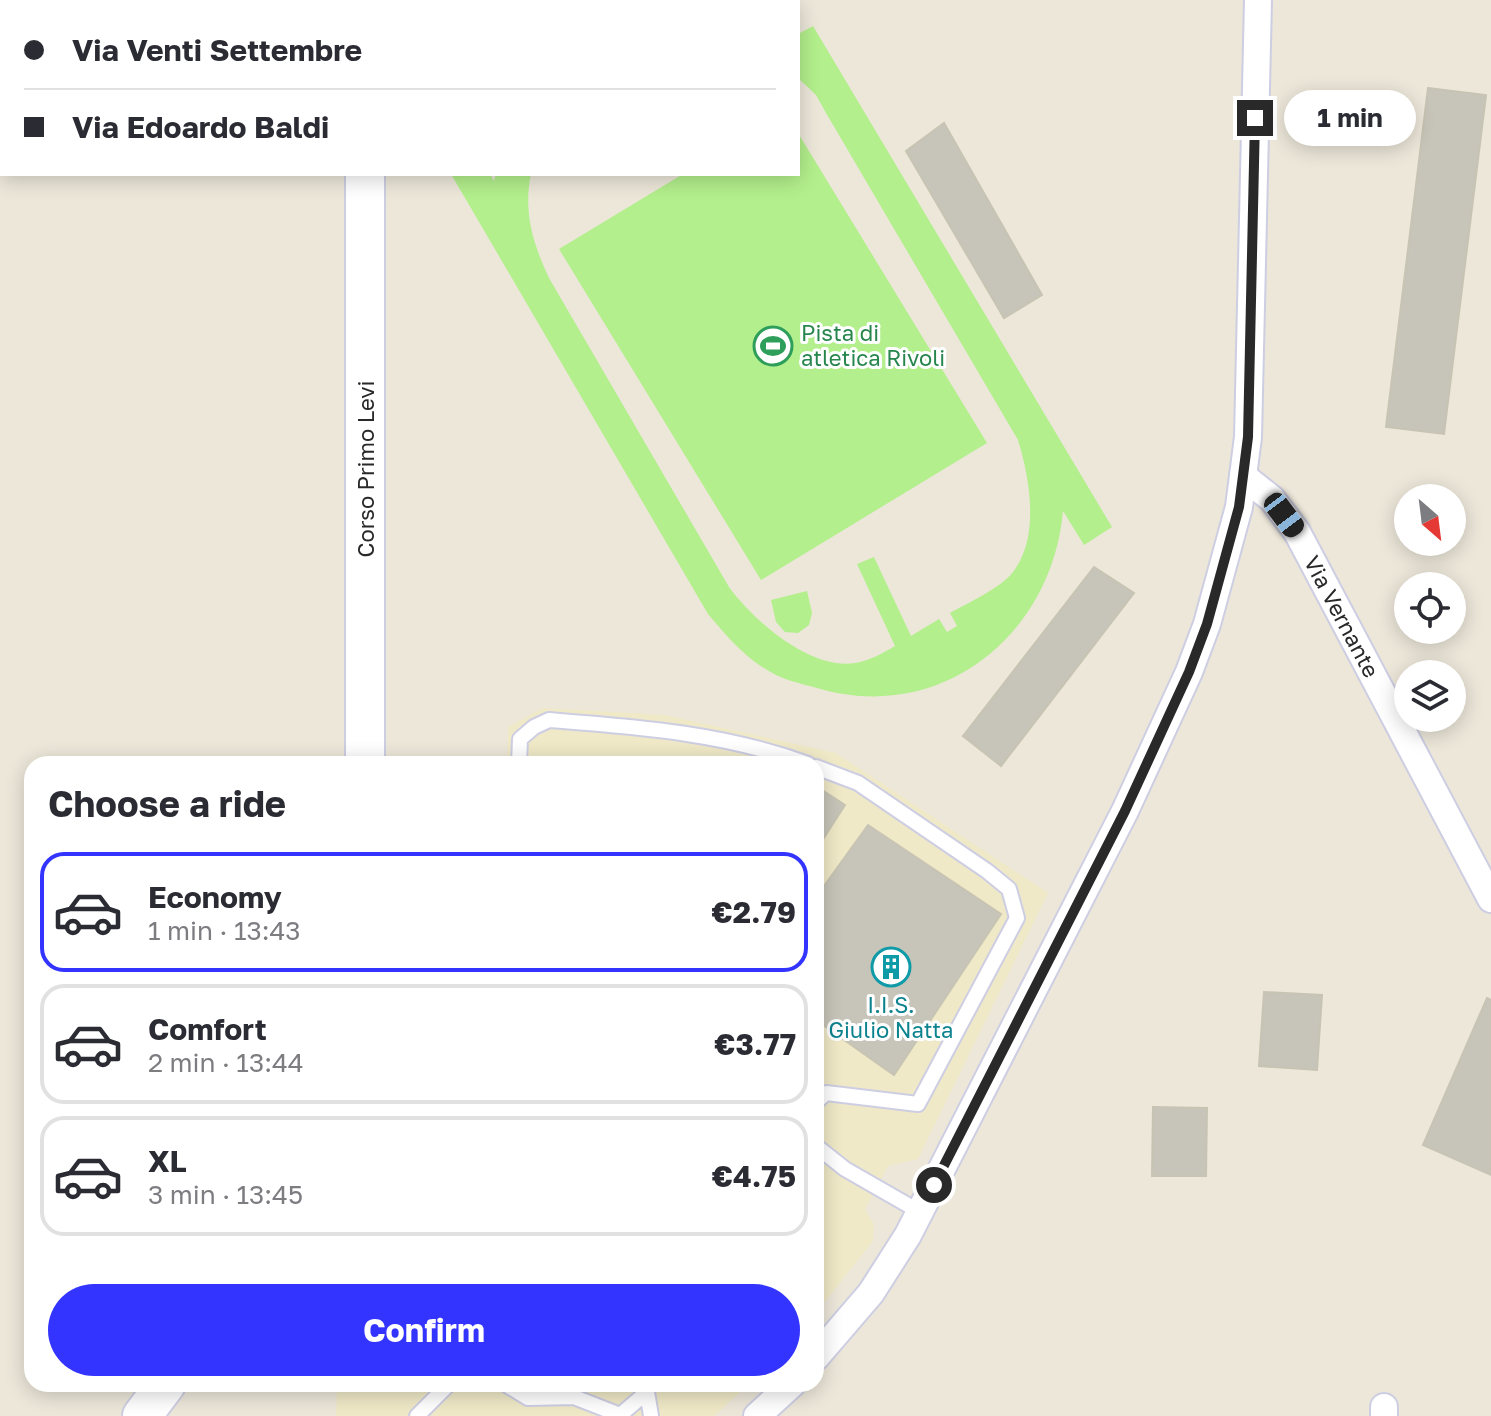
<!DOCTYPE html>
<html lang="en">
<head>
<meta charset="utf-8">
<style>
	body { margin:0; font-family:"Golos Text",sans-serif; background:#f2f2f3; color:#2b2b33; height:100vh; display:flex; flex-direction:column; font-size:30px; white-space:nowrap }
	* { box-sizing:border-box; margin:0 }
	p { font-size:26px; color:#7c7c81 }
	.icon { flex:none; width:44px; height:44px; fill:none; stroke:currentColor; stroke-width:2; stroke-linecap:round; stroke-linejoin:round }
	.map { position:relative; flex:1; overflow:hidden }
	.panel { position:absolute; left:24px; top:756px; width:800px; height:636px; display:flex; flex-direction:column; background:#fff; border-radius:24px; box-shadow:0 4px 20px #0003 }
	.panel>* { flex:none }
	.top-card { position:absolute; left:0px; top:0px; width:800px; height:176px; box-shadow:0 4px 20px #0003; display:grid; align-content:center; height:176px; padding:0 24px; background:#fff }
	.needle { width:52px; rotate:152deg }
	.tools { position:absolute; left:1394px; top:484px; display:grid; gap:16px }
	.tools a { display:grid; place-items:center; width:72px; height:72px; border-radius:50%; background:#fff; box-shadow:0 4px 20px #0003; font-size:40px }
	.end { position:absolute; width:36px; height:36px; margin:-18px; border:10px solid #292929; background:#fff; box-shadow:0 0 0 4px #fff }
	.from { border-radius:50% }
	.bubble { position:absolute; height:56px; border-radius:28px; background:#fff; box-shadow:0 4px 20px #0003; font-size:26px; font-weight:700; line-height:56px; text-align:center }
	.car { position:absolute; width:24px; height:48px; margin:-24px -12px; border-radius:10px; box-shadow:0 0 6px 2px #0007; background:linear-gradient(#222 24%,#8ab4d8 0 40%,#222 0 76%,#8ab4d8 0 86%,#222 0) }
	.top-card b { display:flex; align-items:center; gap:28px; height:76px; font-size:30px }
	.top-card b+b { border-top:2px solid #e1e1e2 }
	.top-card i { width:20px; height:20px; background:#2b2b33 }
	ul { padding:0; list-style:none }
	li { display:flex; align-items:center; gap:24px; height:120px; margin:0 16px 12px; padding:0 8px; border:4px solid #e1e1e2; border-radius:24px }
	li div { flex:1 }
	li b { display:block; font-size:30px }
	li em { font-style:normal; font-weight:700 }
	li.on { border-color:#3334ff }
	li>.icon { width:72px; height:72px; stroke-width:1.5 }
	h2 { padding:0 24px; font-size:36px; line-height:96px }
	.action { display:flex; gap:16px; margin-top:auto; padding:16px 24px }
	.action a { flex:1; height:92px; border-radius:48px; background:#3334ff; color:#fff; font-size:32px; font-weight:700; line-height:92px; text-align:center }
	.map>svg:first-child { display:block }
</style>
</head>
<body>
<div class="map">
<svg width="1491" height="1416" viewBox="0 0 1491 1416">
	<rect width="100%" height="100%" fill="#ece7d9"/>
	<!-- education -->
	<path fill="#efe9c7" d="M543,708L665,715L836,753L1048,893L918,1159L888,1166L865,1209L874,1225L873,1241L816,1313V764H507L508,727Z
		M337,1384H749L714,1416H336Z"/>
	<!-- pitch -->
	<path fill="#b3ef8c" d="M813,26L1112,527L1084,545L1063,511C1052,635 941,725 817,688C803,684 788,681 776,675C748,661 728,638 708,614L451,174H490L494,181L496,174H531C523,212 533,244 549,278L729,587C753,620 810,670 855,663C869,661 883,653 895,646L857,564L874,557L911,636L939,619L947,632L957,626L950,613C968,603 1001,588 1013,572C1040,537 1030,479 1018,440L826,113L816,95L798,78V34Z
		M798,133L987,443L761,580L559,249L683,174H798Z
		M807,591L812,613L809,625L798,633L785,632L776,622L771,600Z"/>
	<!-- building -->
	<path fill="#c7c4b9" stroke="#c7c4b3" stroke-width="2" d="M1428,88L1486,95L1444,434L1386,427Z
		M944,123L1042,295L1004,318L906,151Z
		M1094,567L1134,593L1001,766L963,736Z
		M816,786L845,805L816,850Z
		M868,825L1001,914L894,1075L816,1020V897Z
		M1264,992L1322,995L1317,1070L1259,1066Z
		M1487,998L1491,1000V1175L1423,1145Z
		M1153,1107L1207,1108L1206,1176H1152Z"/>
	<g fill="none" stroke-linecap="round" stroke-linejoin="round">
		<!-- service casing -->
		<g stroke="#cecee3" stroke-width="18">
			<path id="service" d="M519,764L520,739L534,727L549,720C638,727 724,733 808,764
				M816,767L858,783L987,871L1009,889L1017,918L918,1104L826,1093L816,1102
				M816,1146L845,1169L920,1212
				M505,1384L528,1398L574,1397L620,1415
				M640,1384L647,1392L651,1416
				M417,1416L449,1384
				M619,1416L647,1392"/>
		</g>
		<!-- minor casing -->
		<g stroke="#cecee3" stroke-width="30">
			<g id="minor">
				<path id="s1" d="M1243,476L1272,499L1297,532L1491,899"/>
				<path d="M816,1357L871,1293L908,1235L1125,811L1189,672L1207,624L1239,507L1248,437L1258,0"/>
				<path d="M1384,1407V1416"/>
				<path d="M757,1416L792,1384"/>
			</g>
		</g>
		<!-- secondary casing -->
		<g stroke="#cecee3" stroke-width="42">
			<path id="secondary" d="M365,0V2
				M365,764V174
				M142,1416L166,1384"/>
		</g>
		<!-- service -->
		<use href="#service" stroke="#fff" stroke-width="14"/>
		<!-- minor -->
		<use href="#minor" stroke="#fff" stroke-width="26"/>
		<!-- secondary -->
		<use href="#secondary" stroke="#fff" stroke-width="38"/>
	</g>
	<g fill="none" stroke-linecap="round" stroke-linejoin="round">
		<!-- route -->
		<path stroke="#292929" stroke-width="10" d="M934,1185L1125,811L1189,672L1207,624L1239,507L1248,437L1255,118"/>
	</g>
	<!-- icons -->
	<defs>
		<g id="stadium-ring" transform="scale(2)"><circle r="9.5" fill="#fff" stroke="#2e9e5b" stroke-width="1.5"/><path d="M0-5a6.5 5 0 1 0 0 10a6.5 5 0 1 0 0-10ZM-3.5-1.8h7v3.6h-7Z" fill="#2e9e5b"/></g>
		<g id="building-ring" transform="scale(2)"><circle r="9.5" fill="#fff" stroke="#0f9aa8" stroke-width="1.5"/><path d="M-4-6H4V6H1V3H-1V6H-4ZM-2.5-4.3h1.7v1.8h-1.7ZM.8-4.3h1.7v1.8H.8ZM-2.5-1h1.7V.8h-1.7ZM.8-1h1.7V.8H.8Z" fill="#0f9aa8"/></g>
	</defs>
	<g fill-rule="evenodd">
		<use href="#stadium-ring" x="773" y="346"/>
		<use href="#building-ring" x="891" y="967"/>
	</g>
	<g text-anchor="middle" stroke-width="6" stroke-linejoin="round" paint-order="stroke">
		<!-- leisure labels -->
		<g font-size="22" fill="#27864d" stroke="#fff" text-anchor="start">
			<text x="801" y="341">Pista di<tspan x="801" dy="25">atletica Rivoli</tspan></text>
		</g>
		<!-- street labels -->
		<g font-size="22" fill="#292929" stroke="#fff">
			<text transform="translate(366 469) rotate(-90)" y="8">Corso Primo Levi</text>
			<text dy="8" stroke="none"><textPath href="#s1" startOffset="174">Via Vernante</textPath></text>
		</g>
		<!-- culture labels -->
		<g font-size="22" fill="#0d838f" stroke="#fff">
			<text x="891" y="1013">I.I.S.<tspan x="891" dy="25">Giulio Natta</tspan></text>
		</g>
	</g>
</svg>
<div class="tools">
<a><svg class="needle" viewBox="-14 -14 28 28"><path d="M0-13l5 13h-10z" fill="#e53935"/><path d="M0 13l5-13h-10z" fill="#7c7c81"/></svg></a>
<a><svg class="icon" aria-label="locate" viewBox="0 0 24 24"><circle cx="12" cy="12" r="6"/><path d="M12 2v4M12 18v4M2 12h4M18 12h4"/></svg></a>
<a><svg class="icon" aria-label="layers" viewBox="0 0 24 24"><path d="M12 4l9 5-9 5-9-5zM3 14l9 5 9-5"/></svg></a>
</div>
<i class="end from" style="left:934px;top:1185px"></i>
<i class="end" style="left:1255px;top:118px"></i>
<div class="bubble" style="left:1284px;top:90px;width:132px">1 min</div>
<i class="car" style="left:1284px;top:515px;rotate:143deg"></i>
<div class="top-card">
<b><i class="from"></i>Via Venti Settembre</b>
<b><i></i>Via Edoardo Baldi</b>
</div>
<section class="panel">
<h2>Choose a ride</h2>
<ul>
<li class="on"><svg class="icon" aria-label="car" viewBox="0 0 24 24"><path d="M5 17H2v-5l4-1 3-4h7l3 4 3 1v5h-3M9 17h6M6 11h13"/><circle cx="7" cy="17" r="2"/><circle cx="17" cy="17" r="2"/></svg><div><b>Economy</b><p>1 min · 13:43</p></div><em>€2.79</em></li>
<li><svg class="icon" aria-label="car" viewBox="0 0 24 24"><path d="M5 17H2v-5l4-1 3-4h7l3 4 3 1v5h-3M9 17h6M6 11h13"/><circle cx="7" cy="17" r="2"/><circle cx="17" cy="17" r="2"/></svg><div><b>Comfort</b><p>2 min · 13:44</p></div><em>€3.77</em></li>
<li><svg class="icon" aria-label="car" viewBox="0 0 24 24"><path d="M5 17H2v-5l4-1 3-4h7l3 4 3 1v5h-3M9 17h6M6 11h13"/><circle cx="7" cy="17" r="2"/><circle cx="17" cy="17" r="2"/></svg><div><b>XL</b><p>3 min · 13:45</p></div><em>€4.75</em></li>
</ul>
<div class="action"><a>Confirm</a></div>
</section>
</div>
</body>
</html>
